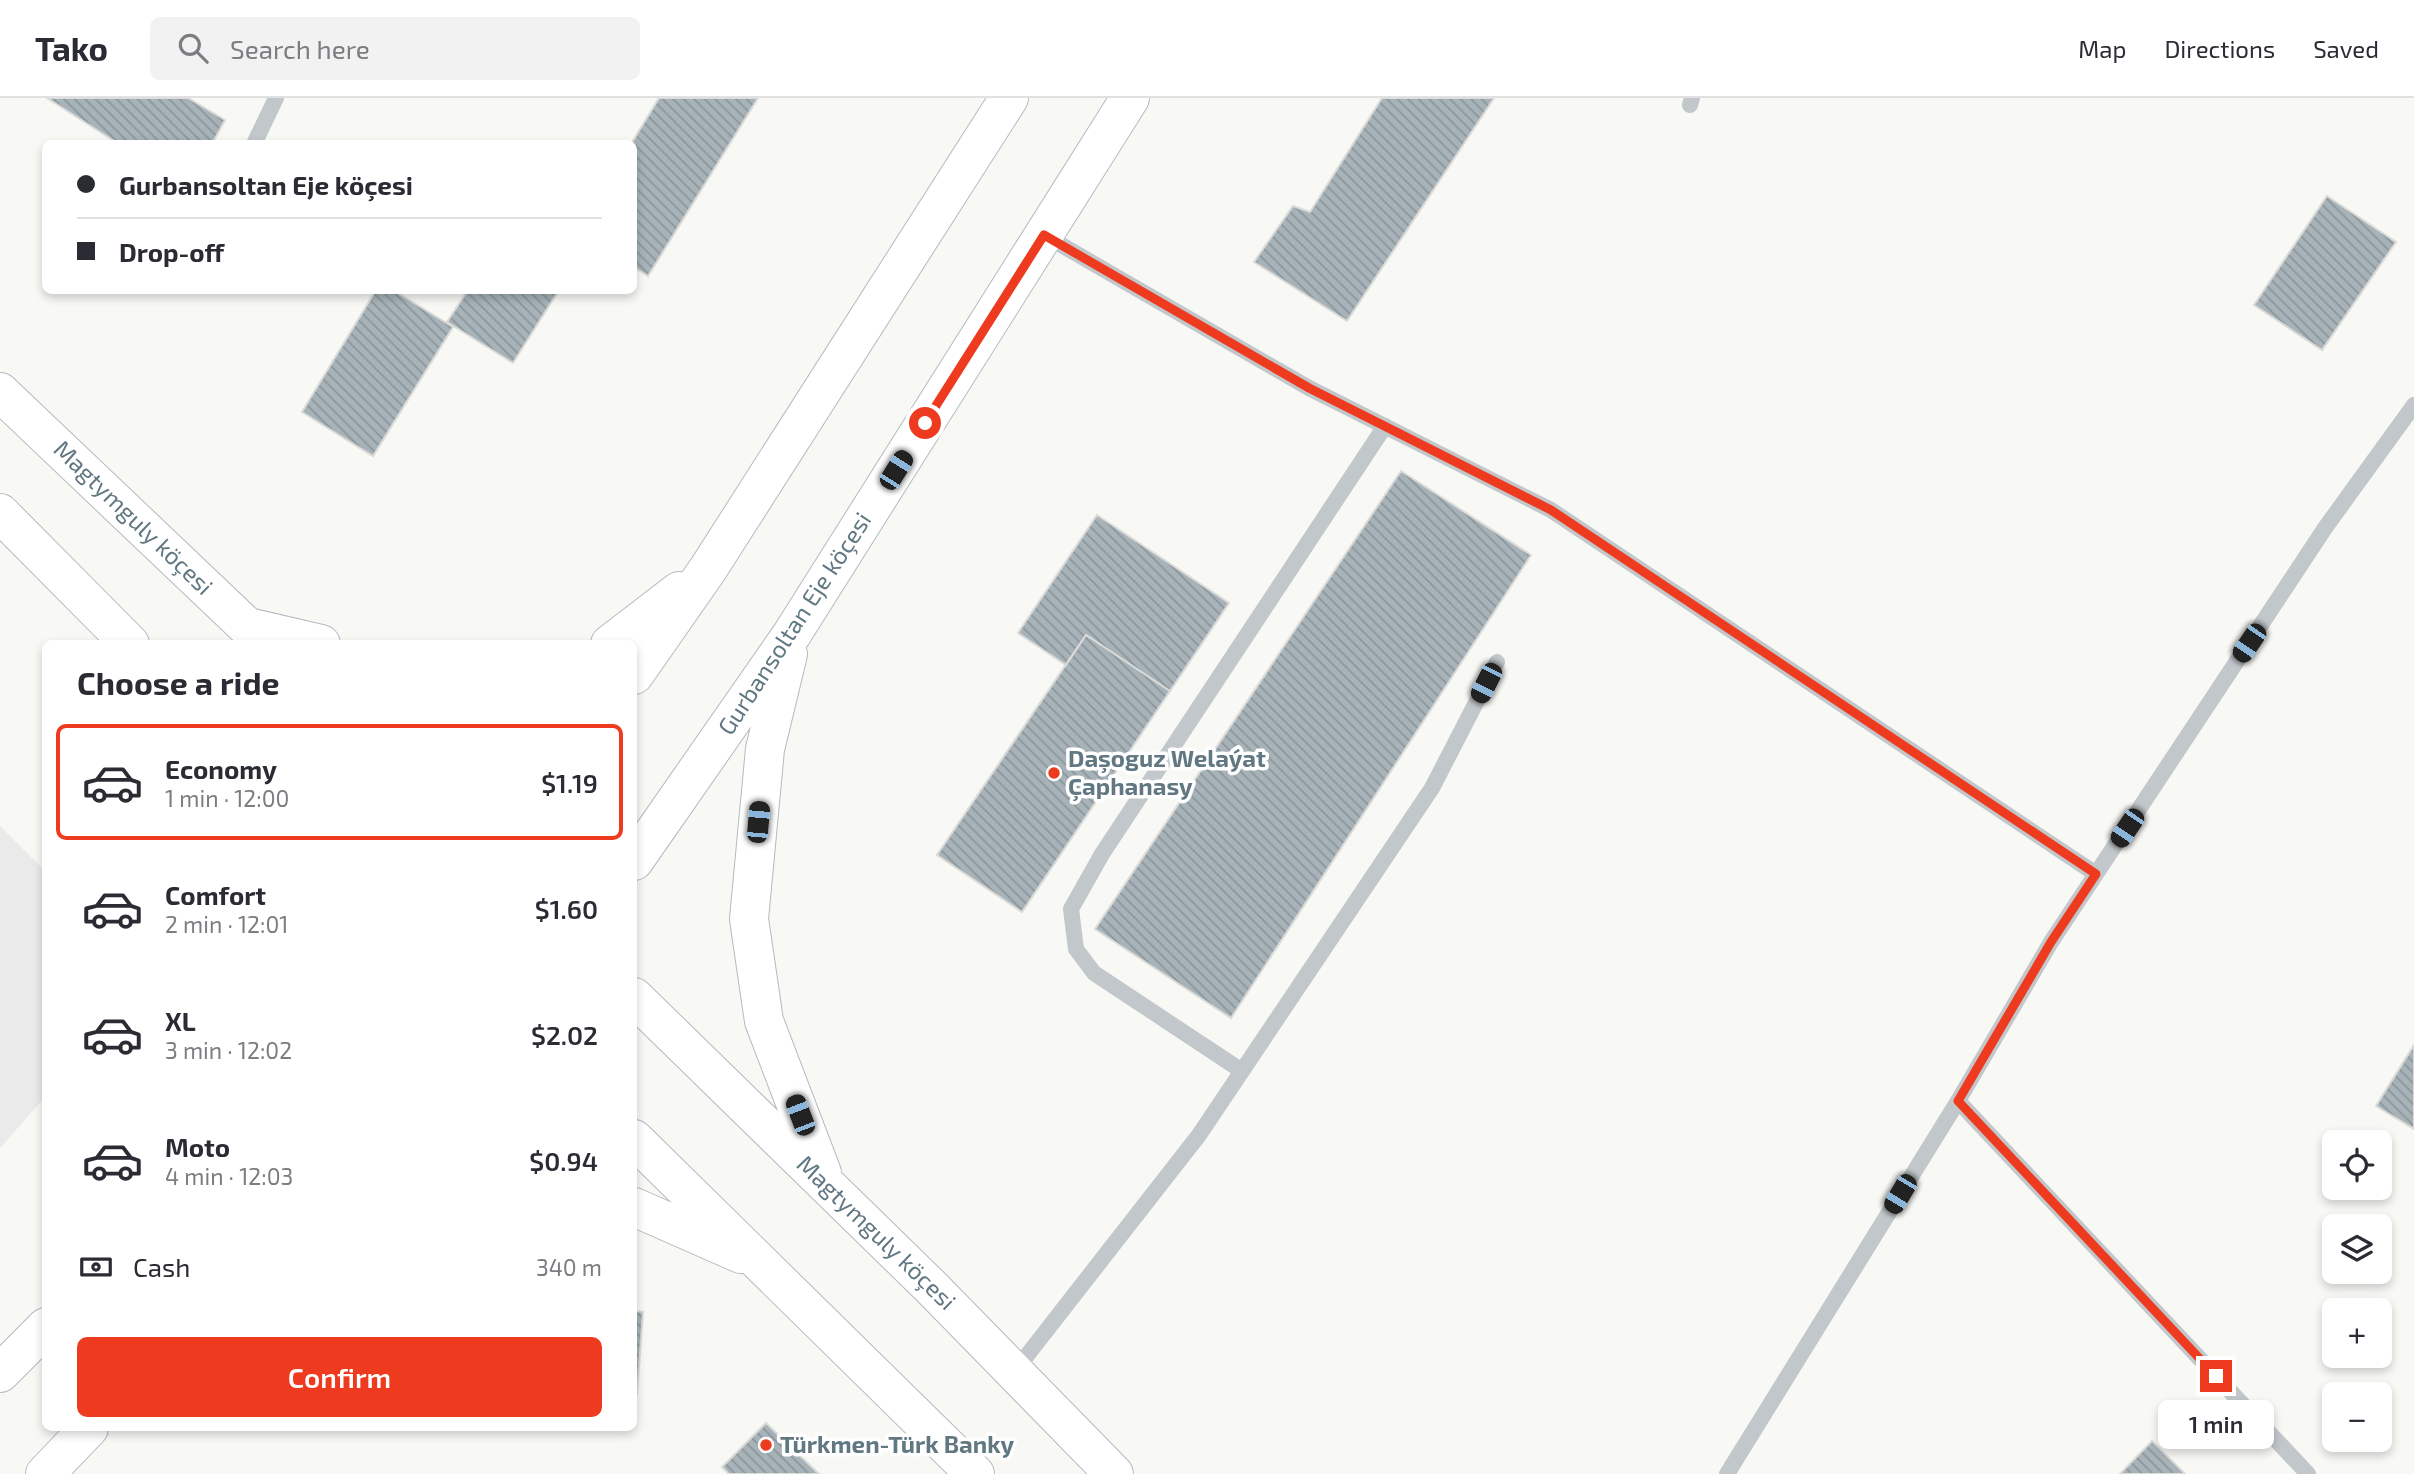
<!DOCTYPE html>
<html lang="en">
<head>
<meta charset="utf-8">
<style>
	body { margin:0; font-family:"Exo 2",sans-serif; background:#f2f2f3; color:#2b2b33; height:100vh; display:flex; flex-direction:column; font-size:26px; white-space:nowrap }
	* { box-sizing:border-box; margin:0 }
	p { font-size:23px; color:#7c7c81 }
	.icon { flex:none; width:38px; height:38px; fill:none; stroke:currentColor; stroke-width:2; stroke-linecap:round; stroke-linejoin:round }
	.map { position:relative; flex:1; overflow:hidden }
	.panel { position:absolute; left:42px; top:542px; width:595px; height:791px; display:flex; flex-direction:column; background:#fff; border-radius:10px; box-shadow:0 4px 10px #0003 }
	.panel>* { flex:none }
	.hud { position:absolute; left:42px; top:42px; width:595px; height:154px; border-radius:10px; box-shadow:0 4px 10px #0003; display:grid; align-content:center; height:154px; padding:0 35px; background:#fff }
	.controls { position:absolute; left:2322px; top:1032px; display:grid; gap:14px }
	.controls a { display:grid; place-items:center; width:70px; height:70px; border-radius:10px; background:#fff; box-shadow:0 4px 10px #0003; font-size:35px }
	.end { position:absolute; width:32px; height:32px; margin:-16px; border:9px solid #ee3b1f; background:#fff; box-shadow:0 0 0 4px #fff }
	.from { border-radius:50% }
	.bubble { position:absolute; height:49px; border-radius:10px; background:#fff; box-shadow:0 4px 10px #0003; font-size:23px; font-weight:600; line-height:49px; text-align:center }
	.car { position:absolute; width:21px; height:42px; margin:-21px -10px; border-radius:9px; box-shadow:0 0 5px 2px #0007; background:linear-gradient(#222 24%,#8ab4d8 0 40%,#222 0 76%,#8ab4d8 0 86%,#222 0) }
	.hud b { display:flex; align-items:center; gap:24px; height:66px; font-size:26px }
	.hud b+b { border-top:2px solid #e1e1e2 }
	.hud i { width:18px; height:18px; background:#2b2b33 }
	ul { padding:0; list-style:none }
	li { display:flex; align-items:center; gap:21px; height:116px; margin:0 14px 10px; padding:0 21px; border:4px solid transparent; border-radius:10px }
	li div { flex:1 }
	li b { display:block; font-size:26px }
	li em { font-style:normal; font-weight:600 }
	li.active { border-color:#ee3b1f }
	li>.icon { width:63px; height:63px; stroke-width:1.5 }
	h2 { padding:0 35px; font-size:32px; line-height:84px }
	.pay { display:flex; align-items:center; gap:18px; height:77px; padding:0 35px; font-size:26px }
	.pay p { margin-inline-start:auto }
	.button { display:flex; gap:14px; margin-top:auto; padding:14px 35px }
	.button a { flex:1; height:80px; border-radius:10px; background:#ee3b1f; color:#fff; font-size:28px; font-weight:600; line-height:80px; text-align:center }
	header { display:flex; align-items:center; gap:42px; box-sizing:border-box; height:98px; padding:0 35px; background:#fff; border-bottom:2px solid #e1e1e2 }
	header strong { font-size:33px }
	nav { display:flex; gap:38px; margin-inline-start:auto; font-size:24px }
	.search { width:490px; height:63px; background:#f2f2f3; display:flex; align-items:center; gap:18px; box-sizing:border-box; padding:0 24px; border-radius:10px; color:#7c7c81; font-size:26px }
	.map>svg:first-child { display:block }
</style>
</head>
<body>
<header>
<strong>Tako</strong>
<div class="search"><svg class="icon" aria-label="search" viewBox="0 0 24 24"><circle cx="10" cy="10" r="6"/><path d="M15 15l6 6"/></svg>Search here</div>
<nav><a>Map</a><a>Directions</a><a>Saved</a></nav>
</header>
<div class="map">
<svg width="2414" height="1376" viewBox="0 0 2414 1376">
	<defs>
		<pattern id="building-back-hatch" width="6" height="6" patternUnits="userSpaceOnUse" patternTransform="scale(1.75)"><rect width="6" height="6" fill="#a7b3b8"/><path d="M-1 5l2 2M0 0l6 6M5-1l2 2" fill="none" stroke="#8b969b"/></pattern>
	</defs>
	<rect width="100%" height="100%" fill="#f8f8f5"/>
	<!-- built -->
	<path fill="#e9eae9" d="M0,728L46,774L45,999L0,1050Z"/>
	<!-- building -->
	<path fill="url(#building-back-hatch)" stroke="#dadad8" stroke-width="2" d="M47,0H188L225,22L212,46H119Z
		M659,0H758L648,178L634,169L631,46Z
		M1382,0H1494L1347,223L1254,164L1293,108L1310,114Z
		M2327,98L2396,144L2322,252L2254,207Z
		M376,192H393L453,229L373,358L302,314Z
		M468,192H559L513,265L447,224Z
		M1401,373L1531,457L1231,920L1095,831Z
		M1097,417L1229,505L1170,593L1086,537L1066,567L1018,535Z
		M1086,537L1170,593L1022,814L937,757Z
		M2414,947V1031L2376,1008Z
		M634,1213L643,1214L637,1296H634Z
		M766,1325L819,1376H729L722,1369Z
		M2152,1343L2185,1376H2120Z"/>
	<g fill="none" stroke-linecap="round" stroke-linejoin="round">
		<!-- secondary casing -->
		<g stroke="#b3bbbf" stroke-width="40">
			<path id="secondary" d="M0,294L265,546
				M0,415L130,546
				M248,529L321,546
				M610,546L679,493
				M788,556L765,651L749,821L764,923L822,1075
				M634,577L708,471L1009,0
				M634,763L792,536L1130,0
				M634,899L932,1190L1114,1376
				M634,1041L975,1376
				M634,1109L741,1156
				M0,1275L46,1229
				M45,1376L89,1330"/>
		</g>
		<!-- lane -->
		<path stroke="#c1c7ca" stroke-width="16" d="M1690,7L1692,0
			M254,46L276,0
			M1044,137L1309,290L1551,412L2096,776
			M1242,973L1094,875L1076,851L1071,811L1102,756L1385,328
			M1958,1003L2308,1376
			M1014,1274L1199,1037L1432,690L1497,564
			M1727,1376L1958,1003L2051,844L2325,430L2414,307"/>
		<!-- secondary -->
		<use href="#secondary" stroke="#fff" stroke-width="38"/>
	</g>
	<g fill="none" stroke-linecap="round" stroke-linejoin="round">
		<!-- route -->
		<path stroke="#ee3b1f" stroke-width="9" d="M925,325L1044,137L1309,290L1551,412L2096,776L2051,844L1958,1003L2216,1278"/>
	</g>
	<!-- markers -->
	<g fill="#ee3b1f" stroke="#fff" stroke-width="2.5">
		<circle cx="1054" cy="675" r="7"/>
		<circle cx="766" cy="1347" r="7"/>
	</g>
	<g text-anchor="middle" stroke-width="7" stroke-linejoin="round" paint-order="stroke">
		<!-- street labels -->
		<g font-size="24" fill="#617782" stroke="#fff">
			<text transform="translate(133 420) rotate(44)" y="8">Magtymguly köçesi</text>
			<text transform="translate(795 526) rotate(-57)" y="8">Gurbansoltan Eje köçesi</text>
			<text transform="translate(876 1135) rotate(44)" y="8">Magtymguly köçesi</text>
		</g>
		<!-- poi labels -->
		<g font-size="24" font-weight="bold" fill="#617782" stroke="#fff" text-anchor="start">
			<text x="1068" y="669">Daşoguz Welaýat<tspan x="1068" dy="28">Çaphanasy</tspan></text>
			<text x="780" y="1355">Türkmen-Türk Banky</text>
		</g>
	</g>
</svg>
<div class="controls">
<a><svg class="icon" aria-label="locate" viewBox="0 0 24 24"><circle cx="12" cy="12" r="6"/><path d="M12 2v4M12 18v4M2 12h4M18 12h4"/></svg></a>
<a><svg class="icon" aria-label="layers" viewBox="0 0 24 24"><path d="M12 4l9 5-9 5-9-5zM3 14l9 5 9-5"/></svg></a>
<a>+</a>
<a>−</a>
</div>
<i class="end from" style="left:925px;top:325px"></i>
<i class="end" style="left:2216px;top:1278px"></i>
<div class="bubble" style="left:2158px;top:1302px;width:116px">1 min</div>
<i class="car" style="left:896px;top:372px;rotate:32deg"></i>
<i class="car" style="left:2249px;top:545px;rotate:214deg"></i>
<i class="car" style="left:1486px;top:585px;rotate:207deg"></i>
<i class="car" style="left:758px;top:724px;rotate:5deg"></i>
<i class="car" style="left:2127px;top:730px;rotate:214deg"></i>
<i class="car" style="left:800px;top:1017px;rotate:339deg"></i>
<i class="car" style="left:1900px;top:1096px;rotate:211deg"></i>
<div class="hud">
<b><i class="from"></i>Gurbansoltan Eje köçesi</b>
<b><i></i>Drop-off</b>
</div>
<section class="panel">
<h2>Choose a ride</h2>
<ul>
<li class="active"><svg class="icon" aria-label="car" viewBox="0 0 24 24"><path d="M5 17H2v-5l4-1 3-4h7l3 4 3 1v5h-3M9 17h6M6 11h13"/><circle cx="7" cy="17" r="2"/><circle cx="17" cy="17" r="2"/></svg><div><b>Economy</b><p>1 min · 12:00</p></div><em>$1.19</em></li>
<li><svg class="icon" aria-label="car" viewBox="0 0 24 24"><path d="M5 17H2v-5l4-1 3-4h7l3 4 3 1v5h-3M9 17h6M6 11h13"/><circle cx="7" cy="17" r="2"/><circle cx="17" cy="17" r="2"/></svg><div><b>Comfort</b><p>2 min · 12:01</p></div><em>$1.60</em></li>
<li><svg class="icon" aria-label="car" viewBox="0 0 24 24"><path d="M5 17H2v-5l4-1 3-4h7l3 4 3 1v5h-3M9 17h6M6 11h13"/><circle cx="7" cy="17" r="2"/><circle cx="17" cy="17" r="2"/></svg><div><b>XL</b><p>3 min · 12:02</p></div><em>$2.02</em></li>
<li><svg class="icon" aria-label="car" viewBox="0 0 24 24"><path d="M5 17H2v-5l4-1 3-4h7l3 4 3 1v5h-3M9 17h6M6 11h13"/><circle cx="7" cy="17" r="2"/><circle cx="17" cy="17" r="2"/></svg><div><b>Moto</b><p>4 min · 12:03</p></div><em>$0.94</em></li>
</ul>
<div class="pay"><svg class="icon" aria-label="cash" viewBox="0 0 24 24"><path d="M3 7h18v10H3z"/><circle cx="12" cy="12" r="2"/></svg>Cash<p>340 m</p></div>
<div class="button"><a>Confirm</a></div>
</section>
</div>
</body>
</html>
